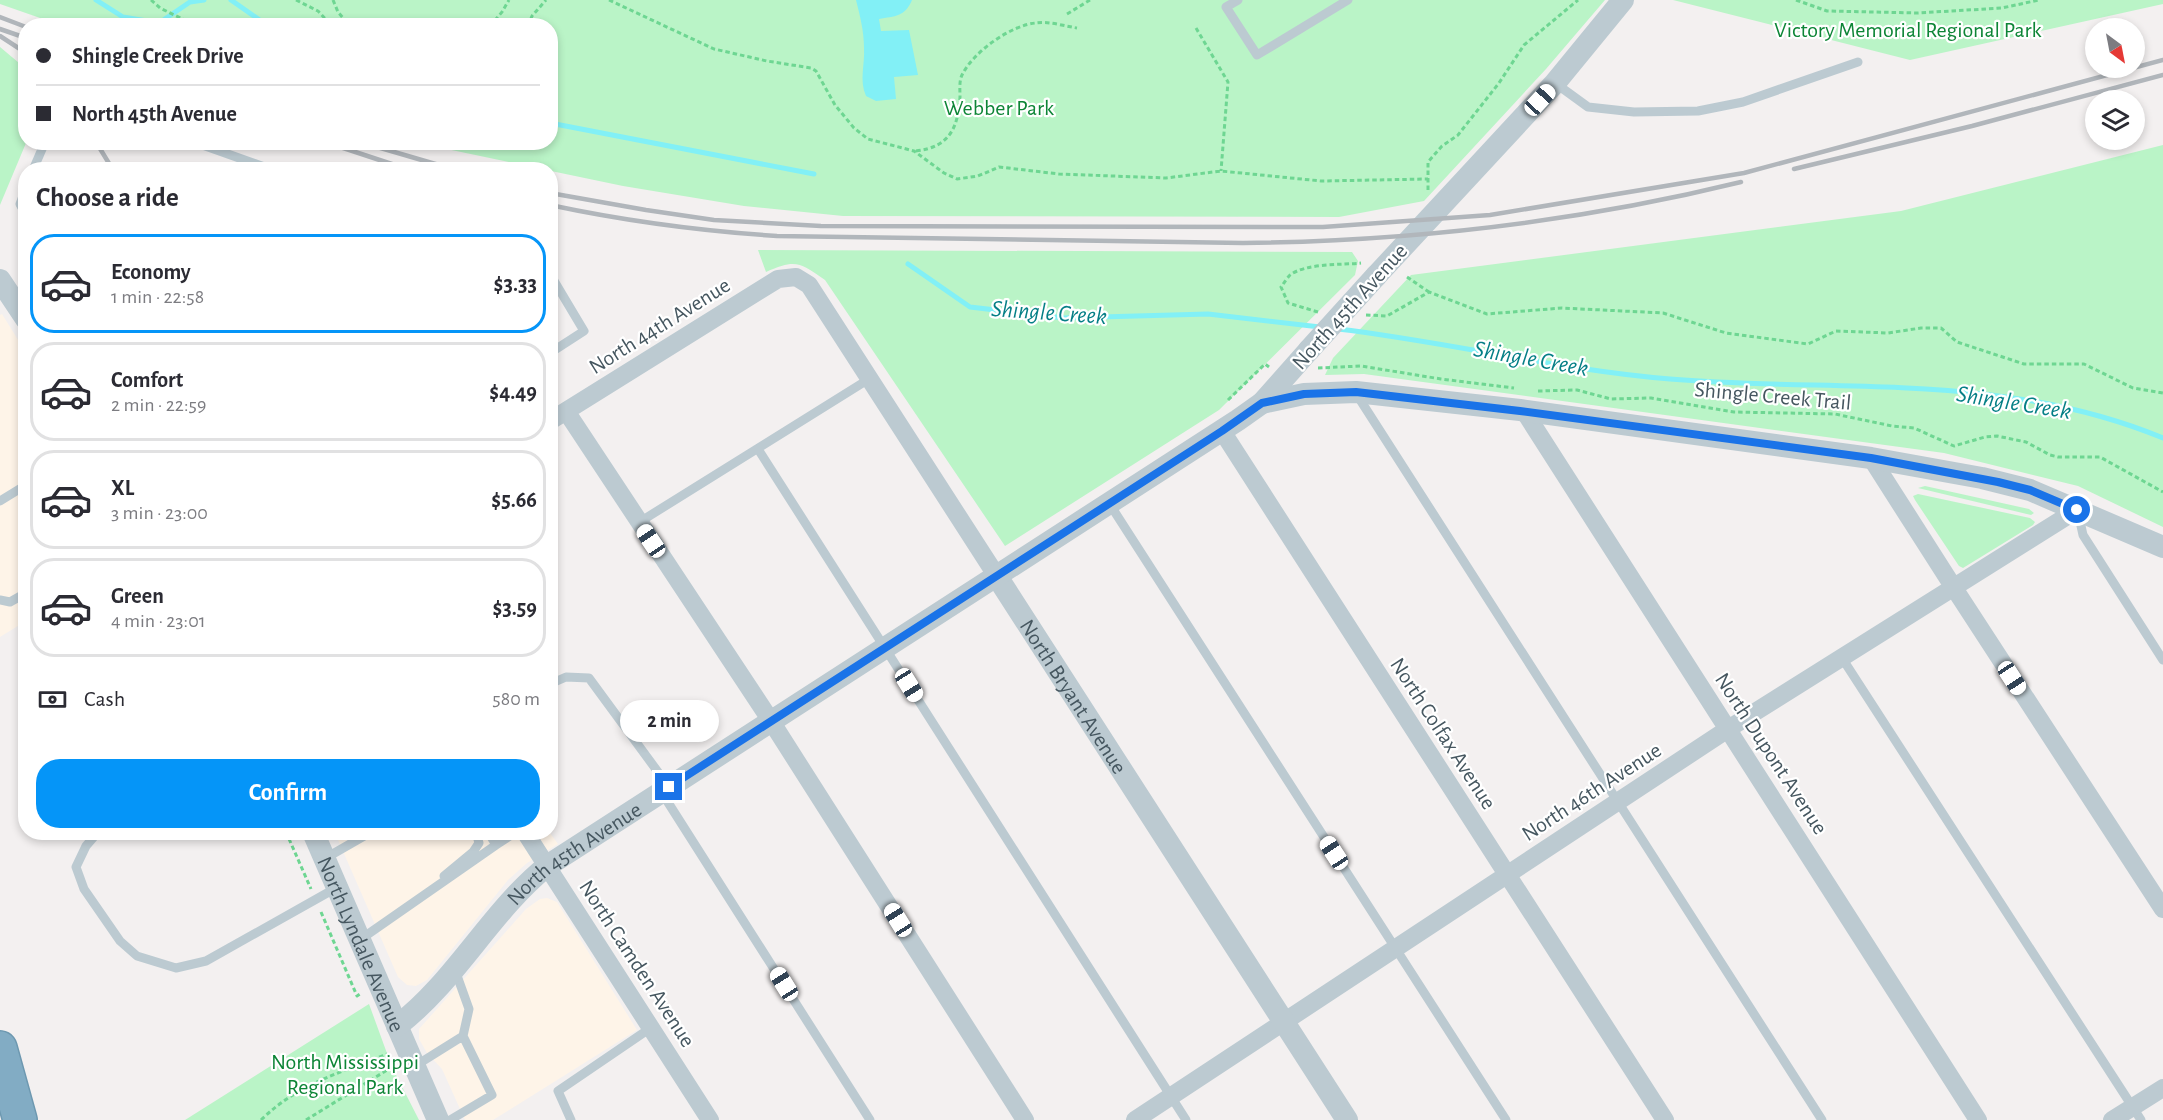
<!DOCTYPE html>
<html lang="en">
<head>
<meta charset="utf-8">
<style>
	body { margin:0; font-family:"Alegreya Sans",sans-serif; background:#f7f7f7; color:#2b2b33; height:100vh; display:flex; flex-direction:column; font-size:22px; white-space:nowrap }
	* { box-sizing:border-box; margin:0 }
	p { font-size:20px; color:#7c7c81 }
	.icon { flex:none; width:33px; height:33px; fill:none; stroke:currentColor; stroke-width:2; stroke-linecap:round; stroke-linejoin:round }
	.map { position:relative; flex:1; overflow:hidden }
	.panel { position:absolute; left:18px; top:162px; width:540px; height:678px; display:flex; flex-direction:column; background:#fff; border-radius:24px; box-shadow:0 3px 9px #0003 }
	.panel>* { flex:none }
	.banner { position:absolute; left:18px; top:18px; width:540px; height:132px; border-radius:24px; box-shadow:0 3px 9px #0003; display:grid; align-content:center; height:132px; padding:0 18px; background:#fff }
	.needle { width:39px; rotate:148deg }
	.buttons { position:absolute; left:2085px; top:18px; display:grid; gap:12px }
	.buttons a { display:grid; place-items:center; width:60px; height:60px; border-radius:50%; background:#fff; box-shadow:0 3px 9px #0003; font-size:30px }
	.end { position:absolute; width:27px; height:27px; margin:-14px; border:8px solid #1a73e8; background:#fff; box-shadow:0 0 0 3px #fff }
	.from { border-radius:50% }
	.bubble { position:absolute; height:42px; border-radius:21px; background:#fff; box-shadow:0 3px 9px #0003; font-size:20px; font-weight:700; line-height:42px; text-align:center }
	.car { position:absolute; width:18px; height:36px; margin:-18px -9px; border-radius:8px; box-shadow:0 0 4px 2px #0007; background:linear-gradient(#fff 24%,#345 0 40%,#fff 0 76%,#345 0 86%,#fff 0) }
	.banner b { display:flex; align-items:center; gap:21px; height:57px; font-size:22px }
	.banner b+b { border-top:2px solid #e1e1e2 }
	.banner i { width:15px; height:15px; background:#2b2b33 }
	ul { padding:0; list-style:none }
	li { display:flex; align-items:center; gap:18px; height:99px; margin:0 12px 9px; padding:0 6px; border:3px solid #e1e1e2; border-radius:24px }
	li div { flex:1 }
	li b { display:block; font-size:22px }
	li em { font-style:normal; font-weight:700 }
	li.on { border-color:#0595f8 }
	li>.icon { width:54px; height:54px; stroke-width:1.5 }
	h2 { padding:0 18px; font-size:27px; line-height:72px }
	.pay { display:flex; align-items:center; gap:15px; height:66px; padding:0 18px; font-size:22px }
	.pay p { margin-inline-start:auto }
	.primary-button { display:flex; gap:12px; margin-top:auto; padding:12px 18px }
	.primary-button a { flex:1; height:69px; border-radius:24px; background:#0595f8; color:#fff; font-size:24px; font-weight:700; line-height:69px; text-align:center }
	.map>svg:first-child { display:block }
</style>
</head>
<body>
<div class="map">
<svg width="2163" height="1120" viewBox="0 0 2163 1120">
	<rect width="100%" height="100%" fill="#f3f0f0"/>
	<!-- commercial -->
	<path fill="#fef4e8" d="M2,314L25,351L26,621L0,637V315Z
		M335,833H550L558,844L527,863L508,880L427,980L416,986L407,985L398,977Z
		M547,898L557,902L637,1030L493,1120H465L442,1069L427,1053L419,1039V1029L526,909L540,899Z"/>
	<!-- green -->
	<path fill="#baf4c7" d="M0,0H1605L1546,69L1424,201L1339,217L843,216L744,206L623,186L418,143L550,142V26H63L0,4Z
		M1673,0H2163V4L1910,60Z
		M0,47L25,68L26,143L0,205Z
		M2163,145V527L2078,486L1944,453L1364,374L1325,375L1333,358L1411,275L1901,211Z
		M758,250L1352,252L1358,261L1355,275L1219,410L1005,546L825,280C799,262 796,259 766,272Z
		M1925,486L2029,509L2034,513L2031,515L1918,488Z
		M1918,494L2030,518L2035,522L2033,525L1963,568L1959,566L1915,500L1913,496Z
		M369,1004L392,1067L419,1120H185Z"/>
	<!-- water -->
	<path fill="#82f0f6" d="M856,0H912C905,17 895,16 879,19L881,31L909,30L918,75L894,77L896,99L876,101L866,96C859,80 865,65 864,48C864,31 860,16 856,0Z"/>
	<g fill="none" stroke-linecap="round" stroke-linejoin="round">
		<!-- stream -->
		<path stroke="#82f0f6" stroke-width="5" d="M96,0L123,17L159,23L190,2L204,0
			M231,0L268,26
			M550,123L814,174
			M908,264L970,307L1064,318L1208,314L1320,327
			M1338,329C1449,342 1559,370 1670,379C1840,393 2000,371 2163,438"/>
		<!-- motorway casing -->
		<g stroke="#6d98b0" stroke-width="36">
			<path id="motorway" d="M0,1048L20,1120"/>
		</g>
		<!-- path -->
		<path stroke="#6ed692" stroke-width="3" stroke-dasharray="4.5 3" stroke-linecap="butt" d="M151,0L160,8L197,26
			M296,0L318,11L332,26
			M333,0L338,12L350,26
			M609,0L714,49L767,61L811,68L816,71L835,105L854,128L868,139L914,151L944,173L957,179L978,176L999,167L1059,174L1166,178L1221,171L1321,181L1428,179
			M1796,0L1827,11L1917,13L2002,8L2039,0
			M1067,14L1090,0
			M490,26L502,12L509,0
			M528,26L532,16L546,0
			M1196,28L1228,82L1221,171
			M916,151C949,147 958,129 960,97C960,90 959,81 962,75C973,52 1011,25 1036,23C1049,21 1064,26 1077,28
			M1428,190V162L1442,146L1458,135L1499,83L1524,45L1578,0
			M1407,277L1429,292
			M1318,312L1288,303L1281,287C1284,283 1287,278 1290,275C1306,263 1342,265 1361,263
			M1366,315L1387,316L1429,292L1487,314L1562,308L1663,313L1726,333L1808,344L1836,331L1888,333L1921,328H1941L1957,342L2024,364H2084L2133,388L2163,393
			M1318,368L1361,366L1441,379L1514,388
			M1538,391L1577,390L1611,399L1651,398L1734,412L1835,414L1892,426L1914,428L1954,446L1985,437L1997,436L2026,442L2050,455L2058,457H2100L2163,492
			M1228,400L1265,364L1269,367
			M286,832L311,889
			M321,912L357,996L360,994
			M261,1120C300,1082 339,1074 387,1054
			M306,1120L392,1067"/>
		<!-- service -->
		<path stroke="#bccad1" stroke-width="9" d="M1238,0L1226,7L1257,55L1348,0
			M1555,83L1588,107L1634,112L1698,111L1743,102L1858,62
			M194,142L273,170
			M33,170L45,142
			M26,188L20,204L26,215
			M550,274L584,331L550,353
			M1357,395L1822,1120
			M758,449L1186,1120
			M0,501L26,485
			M1109,503L1506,1120
			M2078,512L2083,535L2163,660
			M638,523L869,379
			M0,600L10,602L26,593
			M1842,658L2141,1120
			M550,684L566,677L589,678L669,787
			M662,793L870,1120
			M98,832L86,846L76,867L84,889L120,941L137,956L176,968L206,961L336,888
			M367,835H385L389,832
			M496,845L516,832
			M324,859L371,832
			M444,876L473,852L479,843L476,832
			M361,939L496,845L488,832
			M415,1066L463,1036
			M450,1120L492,1095L463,1036L469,1009L455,970
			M571,1120L558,1091L652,1027"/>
		<!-- minor -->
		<path stroke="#bccad1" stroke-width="18" d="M566,411L771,721L1025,1120
			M1524,411L1978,1120
			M550,421L778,279L796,277L809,285L996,575
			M1222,431L1665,1120
			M1871,458L1954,588L2163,909
			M525,832L710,1120
			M1135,1120L1728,729L2077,510
			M2112,1120L2163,1088"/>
		<!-- tertiary -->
		<g stroke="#bccad1" stroke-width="22">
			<path d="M1376,276L1555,83L1623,0"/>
			<path d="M0,280L26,319"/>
			<path d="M1262,403L1304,394L1356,392L1520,410L1871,458L1982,478L2030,490L2163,547"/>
			<path id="s1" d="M996,575L1347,1120"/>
			<path id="s2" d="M313,832L438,1120"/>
			<path id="s3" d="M397,1026C456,981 490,912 547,866L1238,420L1262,403L1309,350"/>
		</g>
		<!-- motorway -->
		<use href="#motorway" stroke="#82acc4" stroke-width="33"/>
		<!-- rail -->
		<path stroke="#b1b6bb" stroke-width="4.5" d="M0,17L26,27
			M0,29L26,38
			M0,36L26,53
			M96,142L113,170
			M325,142L410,170
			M360,142L456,170
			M1794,169L1972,126L2163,75
			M550,193L646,210L714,220L821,226L1323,227L1490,215L1744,173L2163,60
			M550,205C625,221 701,231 777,236L1243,243C1411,241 1578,222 1741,182"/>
		<!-- tertiary-bridge -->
		<path stroke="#bccad1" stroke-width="22" d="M1309,350L1376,276"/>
	</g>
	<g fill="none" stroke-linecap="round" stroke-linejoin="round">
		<!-- route -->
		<path stroke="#1a73e8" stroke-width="8" d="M669,787L1222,431L1262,403L1304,394L1356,392L1520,411L1871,458L1998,482L2030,490L2077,510"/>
	</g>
	<g text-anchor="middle" stroke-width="4.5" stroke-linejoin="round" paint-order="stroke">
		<!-- park labels -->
		<g font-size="22" fill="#0d8536" stroke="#fff">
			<text x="1908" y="37">Victory Memorial Regional Park</text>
			<text x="999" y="115">Webber Park</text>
			<text x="345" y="1069">North Mississippi<tspan x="345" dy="25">Regional Park</tspan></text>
		</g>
		<!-- street labels -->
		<g font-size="22" fill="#465760" stroke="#fff">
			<text transform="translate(1349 306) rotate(-48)" y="8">North 45th Avenue</text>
			<text transform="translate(659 325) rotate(-32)" y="8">North 44th Avenue</text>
			<text transform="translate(1773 395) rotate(5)" y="8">Shingle Creek Trail</text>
			<text dy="8" stroke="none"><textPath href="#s1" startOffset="144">North Bryant Avenue</textPath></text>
			<text transform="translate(1444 733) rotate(57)" y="8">North Colfax Avenue</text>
			<text transform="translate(1772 753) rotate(57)" y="8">North Dupont Avenue</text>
			<text transform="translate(1591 791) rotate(-33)" y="8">North 46th Avenue</text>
			<text dy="8" stroke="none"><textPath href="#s3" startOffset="249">North 45th Avenue</textPath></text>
			<text dy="8" stroke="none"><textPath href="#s2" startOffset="122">North Lyndale Avenue</textPath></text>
			<text transform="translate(638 963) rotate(57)" y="8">North Camden Avenue</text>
		</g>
		<!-- water labels -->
		<g font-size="24" font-style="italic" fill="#057f86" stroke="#fff">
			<text transform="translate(1049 312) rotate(4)" y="8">Shingle Creek</text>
			<text transform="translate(1531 358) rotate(10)" y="8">Shingle Creek</text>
			<text transform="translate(2014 402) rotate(9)" y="8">Shingle Creek</text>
		</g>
	</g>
</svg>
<div class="buttons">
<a><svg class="needle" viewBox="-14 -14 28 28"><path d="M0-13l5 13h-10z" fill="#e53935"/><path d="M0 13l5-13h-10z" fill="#7c7c81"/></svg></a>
<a><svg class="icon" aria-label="layers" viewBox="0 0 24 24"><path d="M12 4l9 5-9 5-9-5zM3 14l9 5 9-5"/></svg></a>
</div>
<i class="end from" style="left:2077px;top:510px"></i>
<i class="end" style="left:669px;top:787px"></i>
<div class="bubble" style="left:620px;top:700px;width:99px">2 min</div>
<i class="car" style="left:1540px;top:100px;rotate:43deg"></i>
<i class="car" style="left:651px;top:541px;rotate:326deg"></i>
<i class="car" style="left:2012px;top:678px;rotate:147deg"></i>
<i class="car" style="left:909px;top:685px;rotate:148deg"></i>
<i class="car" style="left:1334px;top:853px;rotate:327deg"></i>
<i class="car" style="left:898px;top:920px;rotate:328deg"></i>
<i class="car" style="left:784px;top:984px;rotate:328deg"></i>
<div class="banner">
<b><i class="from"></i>Shingle Creek Drive</b>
<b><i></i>North 45th Avenue</b>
</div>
<section class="panel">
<h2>Choose a ride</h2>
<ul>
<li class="on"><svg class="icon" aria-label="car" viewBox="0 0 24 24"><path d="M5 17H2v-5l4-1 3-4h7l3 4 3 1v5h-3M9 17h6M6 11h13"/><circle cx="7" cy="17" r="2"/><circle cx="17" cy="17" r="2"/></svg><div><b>Economy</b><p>1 min · 22:58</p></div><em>$3.33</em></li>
<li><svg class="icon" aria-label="car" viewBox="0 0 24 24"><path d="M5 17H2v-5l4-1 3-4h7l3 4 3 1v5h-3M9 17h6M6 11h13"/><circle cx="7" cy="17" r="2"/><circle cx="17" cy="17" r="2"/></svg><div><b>Comfort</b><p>2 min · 22:59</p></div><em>$4.49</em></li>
<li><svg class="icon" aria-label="car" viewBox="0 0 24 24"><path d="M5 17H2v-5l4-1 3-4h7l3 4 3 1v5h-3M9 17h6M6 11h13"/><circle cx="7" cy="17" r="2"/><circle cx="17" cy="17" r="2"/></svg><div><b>XL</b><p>3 min · 23:00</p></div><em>$5.66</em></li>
<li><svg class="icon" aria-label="car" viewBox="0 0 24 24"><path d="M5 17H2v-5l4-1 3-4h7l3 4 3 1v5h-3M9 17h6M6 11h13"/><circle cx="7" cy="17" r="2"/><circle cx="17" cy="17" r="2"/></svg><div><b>Green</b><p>4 min · 23:01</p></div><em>$3.59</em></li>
</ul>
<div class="pay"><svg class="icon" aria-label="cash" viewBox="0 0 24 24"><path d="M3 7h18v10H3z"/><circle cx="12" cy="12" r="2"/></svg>Cash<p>580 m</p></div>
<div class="primary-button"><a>Confirm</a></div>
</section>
</div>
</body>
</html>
